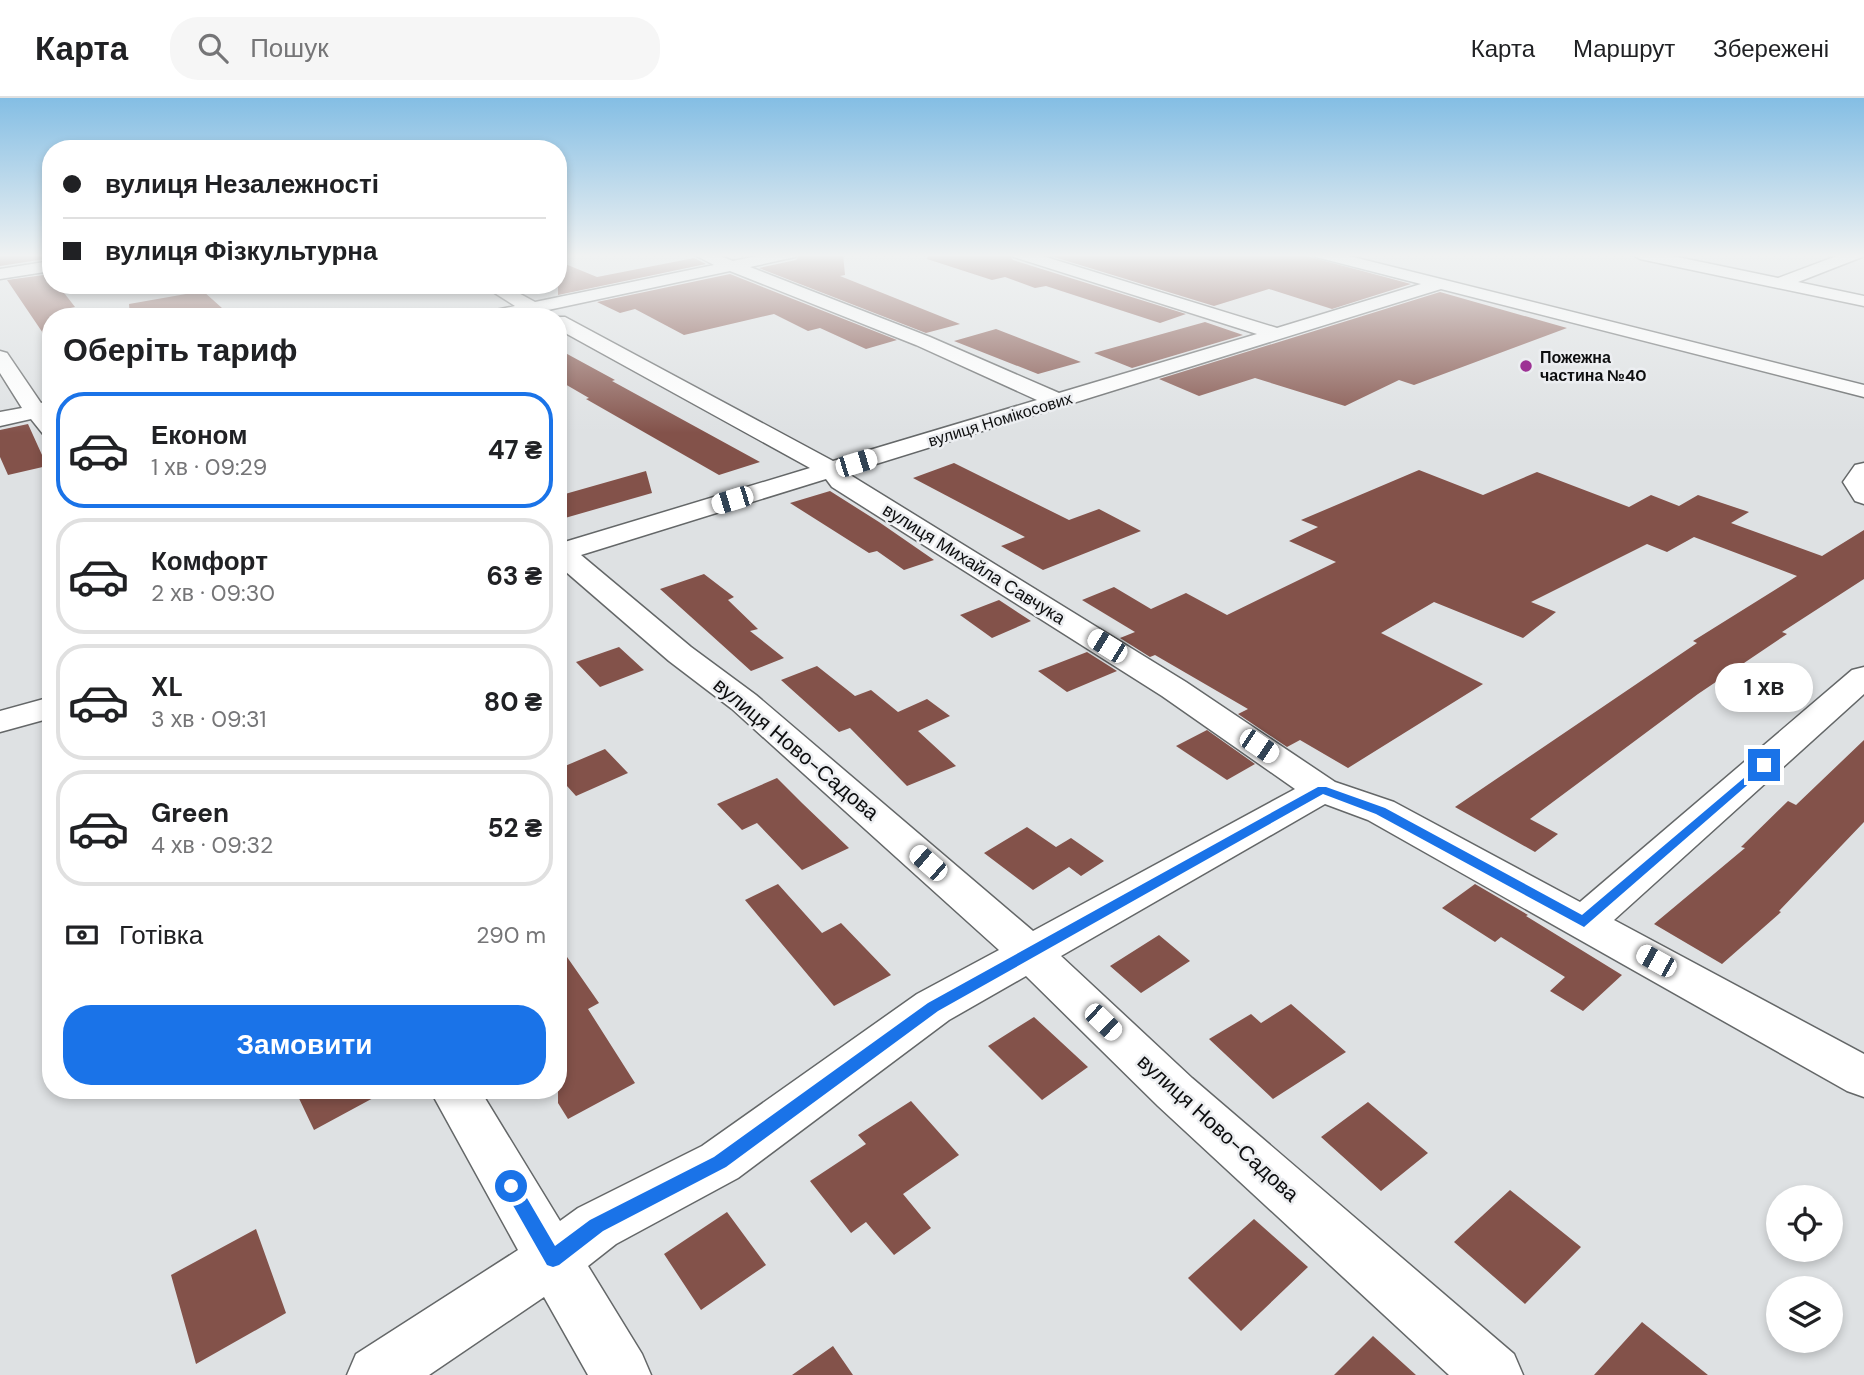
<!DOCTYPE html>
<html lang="uk">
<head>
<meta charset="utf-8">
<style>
	body { margin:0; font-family:"DM Sans",sans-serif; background:#f6f6f6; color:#202124; height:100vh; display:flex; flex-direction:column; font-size:26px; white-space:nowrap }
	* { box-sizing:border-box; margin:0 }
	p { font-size:23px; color:#757577 }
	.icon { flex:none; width:38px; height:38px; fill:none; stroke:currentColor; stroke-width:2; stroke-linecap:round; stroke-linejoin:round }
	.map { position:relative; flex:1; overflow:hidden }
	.panel { position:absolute; left:42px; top:210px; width:525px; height:791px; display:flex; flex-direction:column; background:#fff; border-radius:28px; box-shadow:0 4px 10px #0003 }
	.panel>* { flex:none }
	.top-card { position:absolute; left:42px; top:42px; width:525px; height:154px; border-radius:28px; box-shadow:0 4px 10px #0003; display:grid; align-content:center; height:154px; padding:0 21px; background:#fff }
	.buttons { position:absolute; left:1766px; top:1087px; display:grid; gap:14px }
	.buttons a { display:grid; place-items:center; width:77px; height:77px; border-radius:50%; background:#fff; box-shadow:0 4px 10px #0003; font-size:35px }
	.end { position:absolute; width:32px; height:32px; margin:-16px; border:9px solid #1a73e8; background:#fff; box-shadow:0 0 0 4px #fff }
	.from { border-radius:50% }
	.bubble { position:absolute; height:49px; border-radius:24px; background:#fff; box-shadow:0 4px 10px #0003; font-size:23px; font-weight:700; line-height:49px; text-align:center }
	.car { position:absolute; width:21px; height:42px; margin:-21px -10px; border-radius:9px; box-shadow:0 0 5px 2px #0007; background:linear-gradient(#fff 24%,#345 0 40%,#fff 0 76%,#345 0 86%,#fff 0) }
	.top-card b { display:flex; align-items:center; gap:24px; height:66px; font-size:26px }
	.top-card b+b { border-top:2px solid #e0e0e0 }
	.top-card i { width:18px; height:18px; background:#202124 }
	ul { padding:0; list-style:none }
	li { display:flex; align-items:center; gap:21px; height:116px; margin:0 14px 10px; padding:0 7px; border:4px solid #e0e0e0; border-radius:28px }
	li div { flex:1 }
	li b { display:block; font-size:26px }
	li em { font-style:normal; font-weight:700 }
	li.current { border-color:#1a73e8 }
	li>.icon { width:63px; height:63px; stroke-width:1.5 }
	h2 { padding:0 21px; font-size:32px; line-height:84px }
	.pay { display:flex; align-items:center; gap:18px; height:77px; padding:0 21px; font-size:26px }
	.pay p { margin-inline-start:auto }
	.cta { display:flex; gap:14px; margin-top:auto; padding:14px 21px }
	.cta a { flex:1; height:80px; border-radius:28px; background:#1a73e8; color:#fff; font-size:28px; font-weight:700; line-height:80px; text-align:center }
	header { display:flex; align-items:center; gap:42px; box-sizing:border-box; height:98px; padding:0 35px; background:#fff; border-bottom:2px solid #e0e0e0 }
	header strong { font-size:33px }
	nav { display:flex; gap:38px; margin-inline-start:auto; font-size:24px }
	.search { width:490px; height:63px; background:#f6f6f6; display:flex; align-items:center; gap:18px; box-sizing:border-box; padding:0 24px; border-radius:28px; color:#757577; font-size:26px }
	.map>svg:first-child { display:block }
</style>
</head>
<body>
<header>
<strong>Карта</strong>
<div class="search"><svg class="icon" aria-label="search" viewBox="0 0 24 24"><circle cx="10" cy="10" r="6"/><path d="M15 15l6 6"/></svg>Пошук</div>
<nav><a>Карта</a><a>Маршрут</a><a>Збережені</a></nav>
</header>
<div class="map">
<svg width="1864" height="1277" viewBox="0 0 1864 1277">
	<rect width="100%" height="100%" fill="#dee1e3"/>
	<!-- building -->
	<path fill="#83524a" d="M0,156H51V160L0,168Z
		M800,156H843L845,177L840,178L960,226L926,235L759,170L796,162Z
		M928,156H1009L1013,162L1186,216L1160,225L1046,188L1035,190L1005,179L992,182L927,161Z
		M1044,156H1299L1411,186L1332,211L1269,191L1214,208Z
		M694,160L706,166L558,197V163L597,179Z
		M51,176V187H58L75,209L65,211L71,219H51V247L7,182Z
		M730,176L897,242L866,251L820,230L808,233L774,216L684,237L635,211L620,215L597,204Z
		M203,193L232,219H130L129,206Z
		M1440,194L1567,230L1414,287L1399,282L1345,308L1255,280L1199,298L1159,281Z
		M1205,224L1243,237L1132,270L1094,255Z
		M996,231L1081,264L1038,276L954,243Z
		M558,251L615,282L612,283L760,364L719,377L586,301L589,300L558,282Z
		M28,326L47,368L8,377L0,359V332Z
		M954,365L1069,422L1099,411L1141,433L1043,472L1001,448L1025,439L913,380Z
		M1419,372L1483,397L1537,374L1629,409L1651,397L1679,408L1698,397L1749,414L1731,425L1822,458L1864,432V481L1782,534L1787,536L1698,596L1530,721L1558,736L1535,754L1455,709L1697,545L1693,543L1797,478L1694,439L1667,454L1647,446L1531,504L1556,514L1523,540L1434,504L1381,535L1483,586L1348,670L1300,642L1287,649L1238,616L1248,611L1155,557L1150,559L1120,540L1135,534L1082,502L1114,489L1151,511L1186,495L1227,517L1336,464L1289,443L1318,429L1301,422Z
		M646,373L652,395L558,422V398Z
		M830,393L879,424L934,462L904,472L877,453L869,455L790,405Z
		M704,476L734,499L728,502L758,531L750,533L784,560L751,573L660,491Z
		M999,502L1031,523L992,540L960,517Z
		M619,549L644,572L600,589L576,564Z
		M1087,554L1117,573L1067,594L1038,573Z
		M817,568L855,598L871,592L898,614L927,601L950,618L918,633L956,668L907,688L850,630L839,634L781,582Z
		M1207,632L1255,666L1227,682L1176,648Z
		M1864,642V724L1779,813L1781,814L1722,866L1654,826L1745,750L1741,749L1788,703L1796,707Z
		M605,651L628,675L576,698L558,678V671Z
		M777,680L802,705L849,750L802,772L757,725L742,732L717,706Z
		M1027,729L1056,749L1071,740L1104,763L1081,778L1069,769L1033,792L984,755Z
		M778,786L822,835L841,825L891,877L834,908L745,802Z
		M1475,786L1528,817L1526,818L1622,877L1583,913L1550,893L1565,879L1501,839L1495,844L1442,810Z
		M1159,837L1190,863L1141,895L1110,868Z
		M558,846L599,905L588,911L635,985L568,1021L558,1005Z
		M1291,906L1346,954L1273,1001L1209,941L1251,916L1261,925Z
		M1034,919L1088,969L1042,1002L988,948Z
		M295,992H388L314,1032Z
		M911,1003L959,1057L903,1096L931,1130L894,1157L866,1124L851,1135L810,1083L866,1046L858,1037Z
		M1368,1004L1428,1055L1381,1093L1321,1039Z
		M1510,1092L1581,1149L1525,1206L1454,1144Z
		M727,1114L766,1167L701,1212L664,1156Z
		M1254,1121L1308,1169L1241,1233L1188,1180Z
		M256,1131L286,1215L196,1266L171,1177Z
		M1642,1224L1708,1277H1594Z
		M1373,1238L1416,1277H1334Z
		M833,1248L853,1277H792Z"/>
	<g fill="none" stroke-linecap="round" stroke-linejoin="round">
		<!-- street casing -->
		<g stroke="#646768" stroke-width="3">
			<path id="street" d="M693,156H715L733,163L766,156H797L795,159L750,169L930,239L1059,295L1257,236L1014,159L1012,156H1036L1277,230L1421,186L1316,159L1314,156H1341L1864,287V299L1441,191L847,375L1186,584L1335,684L1394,704L1580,804L1852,572L1864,569V596L1614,822L1864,956V999L1847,993L1368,722L1325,706L1061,858L1192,980L1514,1256L1523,1277H1449L1158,1008L1026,878L949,922L738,1080L616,1146L588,1168L642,1256L651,1277H588L544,1199L429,1277H347L356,1256L518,1152L430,992H480L560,1123L578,1110L702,1048L917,896L999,852L732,611L669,563L558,467V446L810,370L558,231V219H552H565L833,363L1037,302L916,247L730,173L548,212L549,214L543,219L530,216L516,219H479L481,215L515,208L482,187H504L535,204L714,167ZM826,381L832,389L1162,598L1295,691L1033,833L756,597L691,549L581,457Z
				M1632,156H1663L1778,180L1842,156H1864L1862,159L1798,184L1864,198V208L1640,161Z
				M51,163V173L0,181V171Z
				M0,253L7,255L41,305L51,303V338L43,336L31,321L0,328V314L22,310L0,275Z
				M1864,365V406L1855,403L1843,384L1855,367Z
				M51,599V620L0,634V613Z"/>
		</g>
		<!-- street -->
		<use href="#street" fill="#fff" fill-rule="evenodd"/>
	</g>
	<!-- sky -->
	<linearGradient id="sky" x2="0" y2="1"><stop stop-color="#84bee4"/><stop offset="0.47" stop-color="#f0f2f2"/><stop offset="1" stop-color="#f0f2f2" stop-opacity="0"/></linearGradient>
	<rect width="1864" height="335" fill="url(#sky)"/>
	<!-- route -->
	<path fill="#1a73e8" d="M1764,663L1768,664V669L1584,829L1376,716L1323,696L938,913L726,1069L603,1133L559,1167L553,1169L547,1167L502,1088L505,1083L511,1081L517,1083L555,1148L590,1122L714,1059L928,905L1318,689H1326L1385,710L1582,817Z"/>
	<!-- markers -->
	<circle fill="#9d3294" stroke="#eceef1" stroke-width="2.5" cx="1526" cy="268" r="7"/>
	<g text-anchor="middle" stroke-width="5" stroke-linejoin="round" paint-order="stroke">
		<!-- far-poi labels -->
		<g font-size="16" font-weight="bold" fill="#0d0e0f" stroke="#eceef1" text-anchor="start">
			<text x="1540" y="265">Пожежна<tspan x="1540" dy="18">частина №40</tspan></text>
		</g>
		<!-- far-street labels -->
		<g font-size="16" fill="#0d0e0f" stroke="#eceef1">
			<text transform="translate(1000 321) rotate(-17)" y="6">вулиця Номікосових</text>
		</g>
		<!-- street labels -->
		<g font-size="18" fill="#0d0e0f" stroke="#eceef1">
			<text transform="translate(974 466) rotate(32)" y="6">вулиця Михайла Савчука</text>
		</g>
		<!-- near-street labels -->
		<g font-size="21" fill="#0d0e0f" stroke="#eceef1">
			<text transform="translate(796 651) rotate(40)" y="7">вулиця Ново-Садова</text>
			<text transform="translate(1218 1030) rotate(42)" y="7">вулиця Ново-Садова</text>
		</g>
	</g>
</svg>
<div class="buttons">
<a><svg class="icon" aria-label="locate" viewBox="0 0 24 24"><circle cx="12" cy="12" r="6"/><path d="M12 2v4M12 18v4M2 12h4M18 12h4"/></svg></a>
<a><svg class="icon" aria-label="layers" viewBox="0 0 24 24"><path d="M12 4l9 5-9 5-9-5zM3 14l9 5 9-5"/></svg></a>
</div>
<i class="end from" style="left:511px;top:1088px"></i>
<i class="end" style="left:1764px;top:667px"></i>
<div class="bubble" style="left:1715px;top:565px;width:98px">1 хв</div>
<i class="car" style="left:856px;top:365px;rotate:73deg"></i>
<i class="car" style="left:732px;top:402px;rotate:253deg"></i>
<i class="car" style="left:1107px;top:548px;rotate:302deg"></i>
<i class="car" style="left:1259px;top:648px;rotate:124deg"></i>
<i class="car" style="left:928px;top:765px;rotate:311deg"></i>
<i class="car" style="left:1656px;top:863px;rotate:299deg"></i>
<i class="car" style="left:1103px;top:924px;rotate:134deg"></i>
<div class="top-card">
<b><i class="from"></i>вулиця Незалежності</b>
<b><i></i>вулиця Фізкультурна</b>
</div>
<section class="panel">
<h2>Оберіть тариф</h2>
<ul>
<li class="current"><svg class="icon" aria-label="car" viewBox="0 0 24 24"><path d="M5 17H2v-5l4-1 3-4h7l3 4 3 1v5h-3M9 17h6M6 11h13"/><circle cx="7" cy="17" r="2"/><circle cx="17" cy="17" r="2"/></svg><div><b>Економ</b><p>1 хв · 09:29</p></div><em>47 ₴</em></li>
<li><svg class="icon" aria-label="car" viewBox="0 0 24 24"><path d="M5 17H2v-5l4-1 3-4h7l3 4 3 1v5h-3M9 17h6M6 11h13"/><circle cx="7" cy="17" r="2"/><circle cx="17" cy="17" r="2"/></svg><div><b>Комфорт</b><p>2 хв · 09:30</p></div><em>63 ₴</em></li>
<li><svg class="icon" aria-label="car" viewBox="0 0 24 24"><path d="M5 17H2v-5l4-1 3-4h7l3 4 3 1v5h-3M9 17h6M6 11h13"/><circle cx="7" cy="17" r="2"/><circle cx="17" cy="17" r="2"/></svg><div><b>XL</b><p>3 хв · 09:31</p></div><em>80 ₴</em></li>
<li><svg class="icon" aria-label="car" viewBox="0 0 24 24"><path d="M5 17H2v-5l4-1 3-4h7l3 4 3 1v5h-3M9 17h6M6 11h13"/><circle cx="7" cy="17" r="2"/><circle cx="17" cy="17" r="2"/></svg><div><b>Green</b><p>4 хв · 09:32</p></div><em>52 ₴</em></li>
</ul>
<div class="pay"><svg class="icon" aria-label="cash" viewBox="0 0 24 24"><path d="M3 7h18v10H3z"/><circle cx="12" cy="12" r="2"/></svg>Готівка<p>290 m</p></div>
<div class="cta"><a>Замовити</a></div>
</section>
</div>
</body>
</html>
